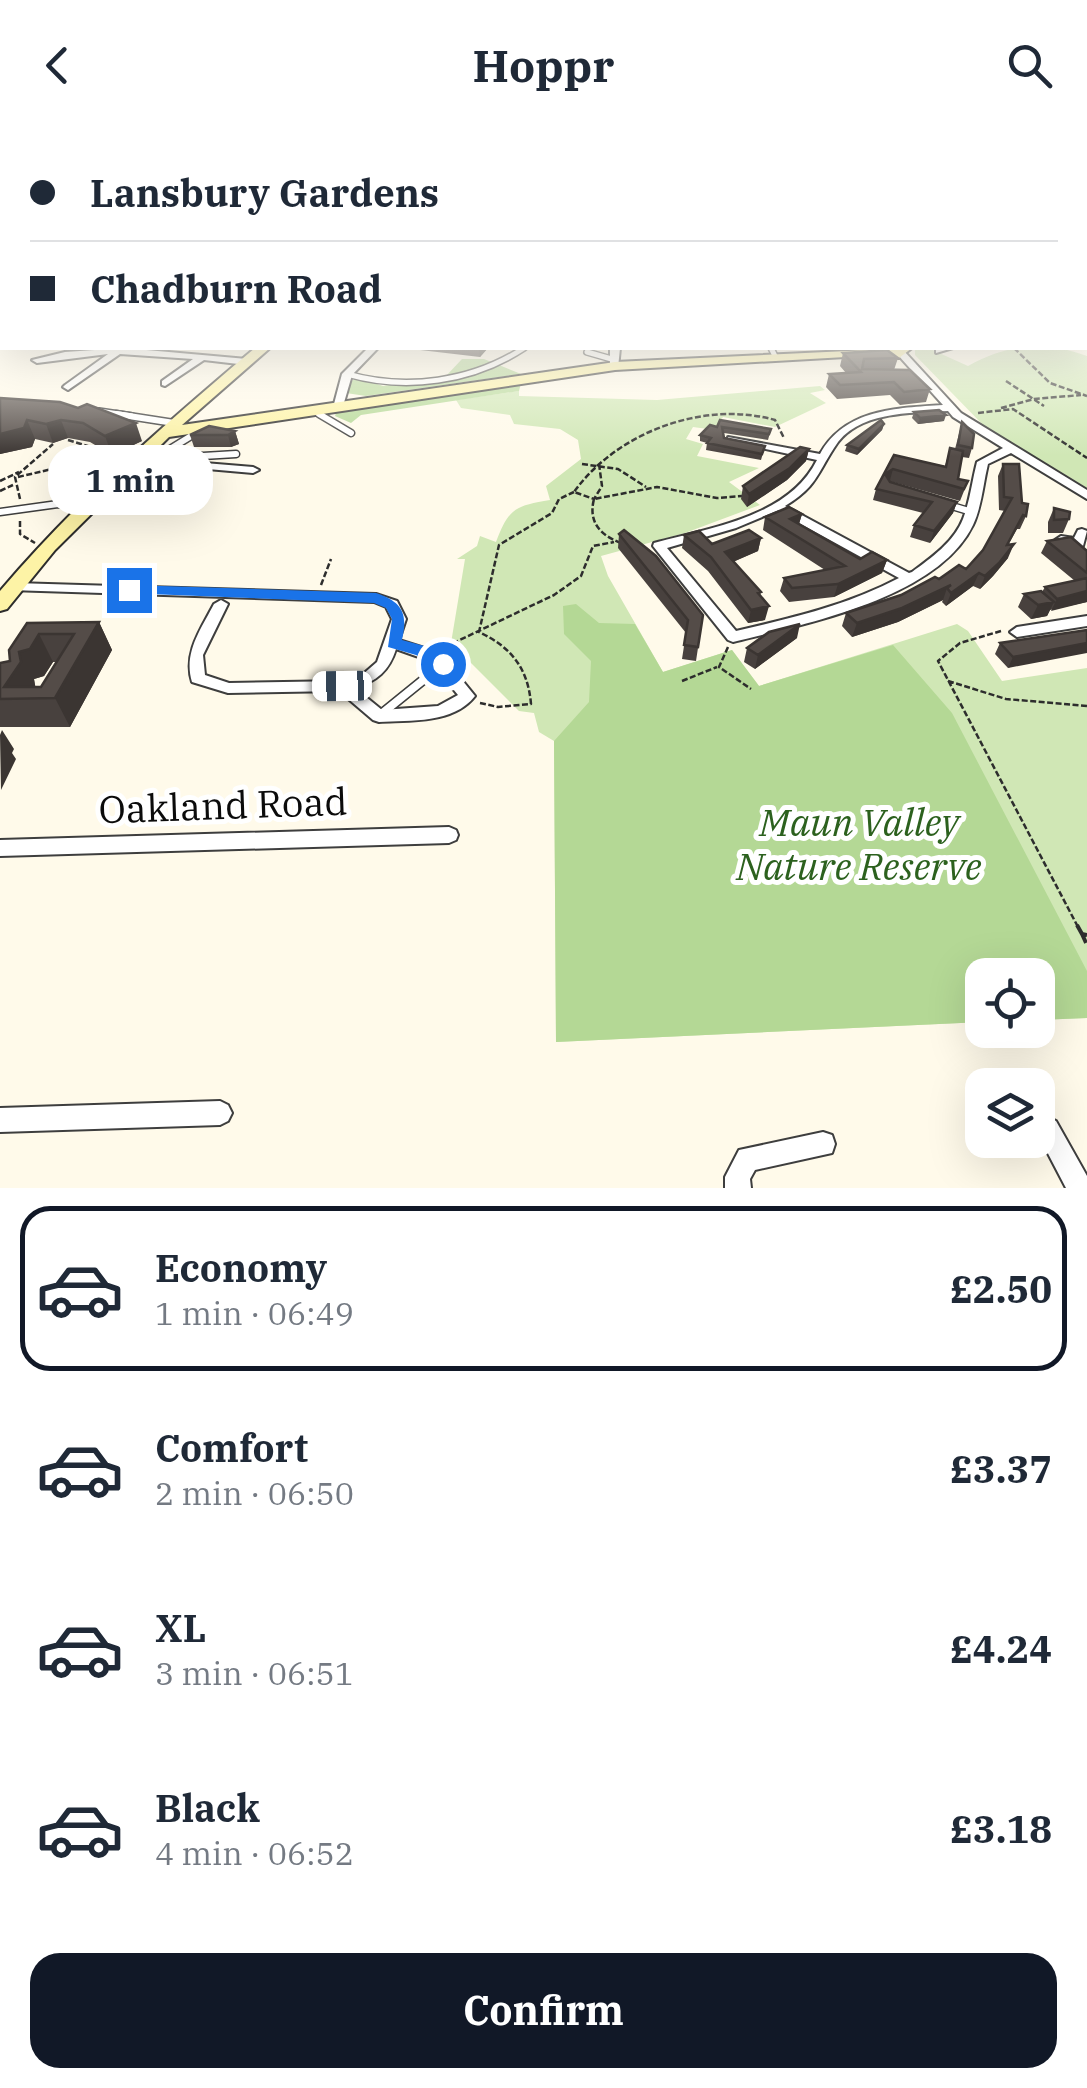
<!DOCTYPE html>
<html lang="en">
<head>
<meta charset="utf-8">
<style>
	body { margin:0; font-family:"IBM Plex Serif",serif; background:#f2f2f3; color:#1f2937; height:100vh; display:flex; flex-direction:column; font-size:38px; white-space:nowrap }
	* { box-sizing:border-box; margin:0 }
	p { font-size:32px; color:#747a83 }
	.icon { flex:none; width:55px; height:55px; fill:none; stroke:currentColor; stroke-width:2; stroke-linecap:round; stroke-linejoin:round }
	.map { position:relative; height:1058px; overflow:hidden }
	.panel { display:flex; flex-direction:column; background:#fff; flex:1 }
	.panel>* { flex:none }
	.hud { position:absolute; left:0px; top:0px; width:1088px; height:220px; box-shadow:0 10px 40px #0002; display:grid; align-content:center; height:220px; padding:0 30px; background:#fff }
	.tools { position:absolute; left:965px; top:828px; display:grid; gap:20px }
	.tools a { display:grid; place-items:center; width:90px; height:90px; border-radius:20px; background:#fff; box-shadow:0 10px 40px #0002; font-size:50px }
	.end { position:absolute; width:45px; height:45px; margin:-22px; border:12px solid #1a73e8; background:#fff; box-shadow:0 0 0 5px #fff }
	.from { border-radius:50% }
	.bubble { position:absolute; height:70px; border-radius:30px; background:#fff; box-shadow:0 10px 40px #0002; font-size:32px; font-weight:700; line-height:70px; text-align:center }
	.car { position:absolute; width:30px; height:60px; margin:-30px -15px; border-radius:12px; box-shadow:0 0 8px 2px #0007; background:linear-gradient(#fff 24%,#345 0 40%,#fff 0 76%,#345 0 86%,#fff 0) }
	.hud b { display:flex; align-items:center; gap:35px; height:95px; font-size:38px }
	.hud b+b { border-top:2px solid #e0e1e3 }
	.hud i { width:25px; height:25px; background:#1f2937 }
	ul { padding:18px 0 0; list-style:none }
	li { display:flex; align-items:center; gap:30px; height:165px; margin:0 20px 15px; padding:0 10px; border:5px solid transparent; border-radius:30px }
	li div { flex:1 }
	li b { display:block; font-size:38px }
	li em { font-style:normal; font-weight:700 }
	li.on { border-color:#111827 }
	li>.icon { width:90px; height:90px; stroke-width:1.5 }
	.action { display:flex; gap:20px; margin-top:auto; padding:20px 30px }
	.action a { flex:1; height:115px; border-radius:30px; background:#111827; color:#fff; font-size:40px; font-weight:700; line-height:115px; text-align:center }
	header { display:flex; justify-content:space-between; align-items:center; height:130px; padding:0 30px; background:#fff; font-size:45px; font-weight:700 }
	.map>svg:first-child { display:block }
</style>
</head>
<body>
<header><svg class="icon" aria-label="back" viewBox="0 0 24 24"><path d="M15 5l-7 7 7 7"/></svg>Hoppr<svg class="icon" aria-label="search" viewBox="0 0 24 24"><circle cx="10" cy="10" r="6"/><path d="M15 15l6 6"/></svg></header>
<div class="map">
<svg width="1087" height="1058" viewBox="0 0 1087 1058">
	<rect width="100%" height="100%" fill="#fffaea"/>
	<!-- green -->
	<path fill="#d0e7b5" d="M915,218H928L968,236C1008,214 1043,210 1087,226V358L983,295L915,225Z
		M820,256L825,260L810,263L826,273L775,297L723,287L715,300L693,297L686,309L703,314L697,326L759,338L729,352L760,375L685,403L601,426L608,446L663,542L732,520L759,556L957,494L968,501L1002,551L1087,538V888L1038,890V845H982V892L556,912L554,611L539,602L534,583L519,581L451,513L465,429H457L477,416L480,406L496,412C509,378 515,376 550,370L546,356L581,329L578,310L560,299L514,294L510,285L461,278L456,270L519,261V266L657,270Z"/>
	<!-- forest -->
	<path fill="#b4d895" d="M462,229H484L521,244L366,266L346,263L349,253L357,247L383,256L446,246Z
		M521,253L519,261L361,285L351,293L335,286L337,280Z
		M576,474L599,493L635,494L663,542L732,520L759,556L893,515L952,583L1087,841V888L1038,890V845H982V892L556,912L554,611L589,572L591,531L564,504L563,476Z"/>
	<g fill="none" stroke-linecap="round" stroke-linejoin="round">
		<!-- service-far2 casing -->
		<g stroke="#3e3e3e" stroke-width="8">
			<path id="service-far2" d="M771,218L776,228
				M587,222L615,230
				M347,244C406,261 472,252 524,218
				M313,280L323,286
				M99,281L132,286"/>
		</g>
		<!-- service-far1 casing -->
		<g stroke="#3e3e3e" stroke-width="9">
			<path id="service-far1" d="M116,284L174,293
				M319,284L351,303
				M170,319L196,303
				M148,321L203,326L236,324
				M945,374L972,382
				M0,382L58,374L85,376"/>
		</g>
		<!-- service casing -->
		<g stroke="#3e3e3e" stroke-width="11">
			<path id="service" d="M380,585L443,534"/>
		</g>
		<!-- minor casing -->
		<g stroke="#3e3e3e" stroke-width="4">
			<path id="minor" d="M2,199V206L0,207V200Z
				M124,218L247,229L252,232L247,235L204,230L165,256L162,255V251L193,229L120,224L68,260L63,257L65,255L108,224L37,233L32,230L65,222Z
				M368,218H378L352,245L343,276H335L334,274L342,244Z
				M610,218H620L618,238L610,236Z
				M941,218H953L936,223V219Z
				M898,221H904L961,283L1087,360V369L1011,323L988,334C983,354 982,376 973,395C938,468 805,494 733,512L728,510L653,416L654,413C710,398 789,387 817,330L728,311V307L820,324C845,279 896,278 943,275L898,225ZM948,281L953,287L1003,318L977,332C972,351 970,371 963,389C954,412 931,428 912,442L909,443L785,376C816,357 816,346 834,318C856,281 910,283 948,281ZM779,380L781,383L899,448C848,475 792,488 736,501L667,418L736,398Z
				M132,327L253,337L259,340L253,343L128,332V328Z
				M1082,399L1087,401L1083,416L1061,414L1055,410L1061,406L1074,408L1078,400Z
				M15,453L376,464L397,471L406,489L399,510L440,523L475,566C453,594 411,590 379,592L373,590L339,561L228,563L192,552C183,523 201,499 214,474L221,470L228,474L203,525L205,545L229,553L343,551L362,545L377,532L392,489L386,477L374,472L10,460L8,457ZM396,519L430,531L458,565L438,576L382,580L355,558C377,551 389,541 396,519Z
				M1087,486V496L1017,507L1010,502L1017,497Z
				M449,697L456,700L458,705L456,710L449,713L0,726V710Z
				M220,971L228,975L232,983L228,991L220,995L0,1002V978Z
				M1048,987L1056,991L1087,1046V1058H1066L1042,1012L1033,1010H1038V988Z
				M823,1002L832,1005L835,1014L832,1023L755,1040L750,1049L751,1058H725V1047L739,1020Z"/>
		</g>
		<!-- secondary casing -->
		<g stroke="#2d2d2d" stroke-width="4">
			<path id="secondary" d="M255,218H270L182,295L615,232L912,218L899,228L863,226L615,240L169,307L55,420L7,479L0,481V461C78,369 164,295 255,218Z"/>
		</g>
		<!-- path-far1 -->
		<path stroke="#2d2d2d" stroke-width="2.5" stroke-dasharray="6 2.5" stroke-linecap="butt" d="M1014,218L1050,253L1087,266
			M1006,251L1044,276
			M1001,278L1034,269L1081,265
			M978,283L1013,279L1087,328
			M68,310L97,319L109,334
			M582,334L618,339L646,357
			M599,334L602,356L594,369L574,362C617,302 704,270 775,290L784,308
			M18,347L103,327
			M0,351L19,342
			M0,361L13,355
			M20,369L15,347L53,314
			M20,391V404L35,413
			M621,413C600,405 588,392 594,369L657,357L717,368L742,366
			M321,455L331,429
			M1001,501L960,513L938,531L1078,797
			M445,517L554,465L581,446L593,416L614,412
			M728,517L719,537L751,559
			M682,551L717,537
			M948,551L1006,569L1087,576
			M480,573L498,577L531,574C528,538 511,517 479,502L499,415L552,383L559,369L574,362"/>
		<!-- path -->
		<path stroke="#2d2d2d" stroke-width="4" stroke-dasharray="15 8" stroke-linecap="butt" d="M1077,795L1082,804
			M1087,805L1082,804L1087,815"/>
		<!-- service-far2 -->
		<use href="#service-far2" stroke="#fff" stroke-width="5"/>
		<!-- service-far1 -->
		<use href="#service-far1" stroke="#fff" stroke-width="6"/>
		<!-- service -->
		<use href="#service" stroke="#fff" stroke-width="8"/>
		<!-- minor -->
		<use href="#minor" fill="#fff" fill-rule="evenodd"/>
		<!-- secondary -->
		<use href="#secondary" fill="#fdf3a6" fill-rule="evenodd"/>
	</g>
	<!-- wall -->
	<path fill="#48413e" fill-rule="evenodd" d="M403,218H488L480,227Z
		M843,223L898,228L894,240L930,259L926,272L900,275L890,265L837,269L826,257L829,244L846,243L840,236Z
		M0,268L142,311L112,325L90,312L68,308L53,313L35,309L32,317L0,324Z
		M914,282L944,291L918,294L912,288Z
		M962,292L972,318L969,328L962,327L958,349L968,351L960,371L889,351L957,372L953,383L930,413L910,407L914,395L923,383L873,370L876,359L894,325L945,336L950,318L955,319Z
		M884,294L882,300L857,325L845,321L847,315Z
		M717,297L771,299L768,310L724,303V308L765,316L761,330L706,320L707,313L700,311V305Z
		M235,301L239,314L231,317H194L190,305Z
		M809,319L806,331L787,350L747,377L741,369L743,356Z
		M1003,334L1026,386L1020,399H1017L1008,415V428L993,446L980,459L973,456L946,476L942,472L943,470L898,492L852,507L842,496L846,483L901,465L966,439L983,420L1005,381L999,380L998,346Z
		M1054,378L1069,389L1063,403H1048V392Z
		M802,384L799,394L860,429L887,430L882,443L834,467L789,472L780,461L784,448L825,440L763,400L765,387Z
		M619,404L703,485L696,531L682,529L686,503L618,418Z
		M684,405L712,414L761,408L758,421L733,432L761,462L760,466L765,490L748,493L708,441L682,418Z
		M1047,411L1087,421V472L1050,480L1047,486L1031,489L1018,477L1024,464L1042,462L1045,457L1075,451L1041,423Z
		M99,492L112,520L70,597H0V533L10,531L27,493ZM53,532H57L41,557H35L34,549L44,546Z
		M1087,500L1008,538L995,524L1000,513Z
		M797,508L755,539L744,532L747,518Z"/>
	<!-- shaded-wall -->
	<path fill="#3b3532" d="M479,218H488L480,227Z
		M946,285L944,291L918,294L920,288Z
		M27,290L35,309L32,317L0,324V304Z
		M61,290L68,308L53,313L46,294Z
		M136,293L142,311L112,325L105,306Z
		M884,294L882,300L857,325L859,319Z
		M235,301L239,314L231,317L228,305Z
		M809,319L806,331L787,350L747,377L749,364Z
		M893,339L890,350L881,356L885,344Z
		M957,372L953,383L930,413L934,401Z
		M802,384L798,397L787,402L790,389Z
		M761,408L758,421L723,436L725,422Z
		M1014,414L1008,428L993,446L980,459L985,446Z
		M887,430L882,443L834,467L838,454Z
		M979,443L973,456L946,476L951,463Z
		M951,455L947,458L943,470L898,492L852,507L857,493Z
		M1087,461V472L1051,481L1057,469Z
		M1054,472L1047,486L1031,489L1038,475Z
		M769,476L765,490L748,493L751,480Z
		M99,492L112,520L70,597L55,568Z
		M800,494L797,508L755,539L758,525Z
		M39,504L53,532L44,546L34,549L36,560L4,557L19,522Z
		M1087,513V523L1008,538L1013,527Z
		M2,600L14,619L12,623L16,629L1,660L0,605Z"/>
	<!-- building -->
	<path fill="#544c48" stroke="#3b3532" stroke-width="2.5" fill-rule="evenodd" d="M887,220L898,228L864,229L862,239L910,240L930,259L904,262L894,252L840,255L829,244L861,242L843,223Z
		M0,268L60,272L78,278L87,274L136,293L105,306L83,293L61,290L46,294L27,290L24,298L0,304Z
		M939,280L946,285L920,288L914,282Z
		M720,290L771,299L769,304L722,297L724,308L765,316L762,324L707,313L711,308L700,305L710,295L717,297Z
		M881,290L884,294L859,319L847,315Z
		M962,292L974,304L972,318L958,315Z
		M209,296L235,301L228,305H190Z
		M800,317L809,319L790,338L749,364L743,356Z
		M950,318L963,321L958,349L968,351L964,359L893,339L885,344L890,352L957,372L934,401L914,395L932,372L876,359L894,325L946,337Z
		M1003,334H1019L1022,373L1028,374L1026,386L1023,385L1007,415L1014,414L999,433L985,446L979,443L951,463L947,458L951,455L902,478L857,493L846,483L901,465L935,447L939,449L959,435L966,439L983,420L1012,368L1004,367Z
		M789,377L802,384L790,389L860,429L872,422L887,430L838,454L792,458L784,448L845,436L765,387Z
		M1054,378L1070,382L1069,389L1054,390Z
		M624,400L656,426L703,485L698,517L684,515L688,490L619,404Z
		M749,400L761,408L725,422L761,462L758,463L769,476L751,480L711,427L684,405L699,401L712,414Z
		M1071,407L1087,421V443L1047,411Z
		M1087,448V461L1057,469L1045,457Z
		M1041,461L1054,472L1038,475L1024,464Z
		M99,492L55,568L0,569V533L10,531L9,520L27,493ZM39,504H74L41,557H4L21,532L19,522L30,519Z
		M800,494L758,525L747,518L769,502Z
		M1087,500V513L1013,527L1000,513Z"/>
	<!-- sky -->
	<linearGradient id="sky" x2="0" y2="1"><stop stop-color="#91c4ed"/><stop offset="0.55" stop-color="#fffdf6"/><stop offset="1" stop-color="#fffdf6" stop-opacity="0"/></linearGradient>
	<rect width="1087" height="326" fill="url(#sky)"/>
	<!-- route -->
	<path fill="#1a73e8" d="M129,455L376,463C403,472 408,484 402,510L428,517L451,534L443,540L416,525L388,517L392,489L386,478L374,473L124,463V456Z"/>
	<g text-anchor="middle" stroke-width="10" stroke-linejoin="round" paint-order="stroke">
		<!-- near-street labels -->
		<g font-size="38" fill="#0b0b0b" stroke="#fff">
			<text transform="translate(223 676) rotate(-2)" y="13">Oakland Road</text>
		</g>
		<!-- near-park labels -->
		<g font-size="38" font-style="italic" fill="#2c611e" stroke="#fff">
			<text x="859" y="706">Maun Valley<tspan x="859" dy="44">Nature Reserve</tspan></text>
		</g>
	</g>
</svg>
<div class="tools">
<a><svg class="icon" aria-label="locate" viewBox="0 0 24 24"><circle cx="12" cy="12" r="6"/><path d="M12 2v4M12 18v4M2 12h4M18 12h4"/></svg></a>
<a><svg class="icon" aria-label="layers" viewBox="0 0 24 24"><path d="M12 4l9 5-9 5-9-5zM3 14l9 5 9-5"/></svg></a>
</div>
<i class="end from" style="left:443px;top:534px"></i>
<i class="end" style="left:129px;top:460px"></i>
<div class="bubble" style="left:48px;top:315px;width:165px">1 min</div>
<i class="car" style="left:342px;top:556px;rotate:269deg"></i>
<div class="hud">
<b><i class="from"></i>Lansbury Gardens</b>
<b><i></i>Chadburn Road</b>
</div>
</div>
<section class="panel">
<ul>
<li class="on"><svg class="icon" aria-label="car" viewBox="0 0 24 24"><path d="M5 17H2v-5l4-1 3-4h7l3 4 3 1v5h-3M9 17h6M6 11h13"/><circle cx="7" cy="17" r="2"/><circle cx="17" cy="17" r="2"/></svg><div><b>Economy</b><p>1 min · 06:49</p></div><em>£2.50</em></li>
<li><svg class="icon" aria-label="car" viewBox="0 0 24 24"><path d="M5 17H2v-5l4-1 3-4h7l3 4 3 1v5h-3M9 17h6M6 11h13"/><circle cx="7" cy="17" r="2"/><circle cx="17" cy="17" r="2"/></svg><div><b>Comfort</b><p>2 min · 06:50</p></div><em>£3.37</em></li>
<li><svg class="icon" aria-label="car" viewBox="0 0 24 24"><path d="M5 17H2v-5l4-1 3-4h7l3 4 3 1v5h-3M9 17h6M6 11h13"/><circle cx="7" cy="17" r="2"/><circle cx="17" cy="17" r="2"/></svg><div><b>XL</b><p>3 min · 06:51</p></div><em>£4.24</em></li>
<li><svg class="icon" aria-label="car" viewBox="0 0 24 24"><path d="M5 17H2v-5l4-1 3-4h7l3 4 3 1v5h-3M9 17h6M6 11h13"/><circle cx="7" cy="17" r="2"/><circle cx="17" cy="17" r="2"/></svg><div><b>Black</b><p>4 min · 06:52</p></div><em>£3.18</em></li>
</ul>
<div class="action"><a>Confirm</a></div>
</section>
</body>
</html>
